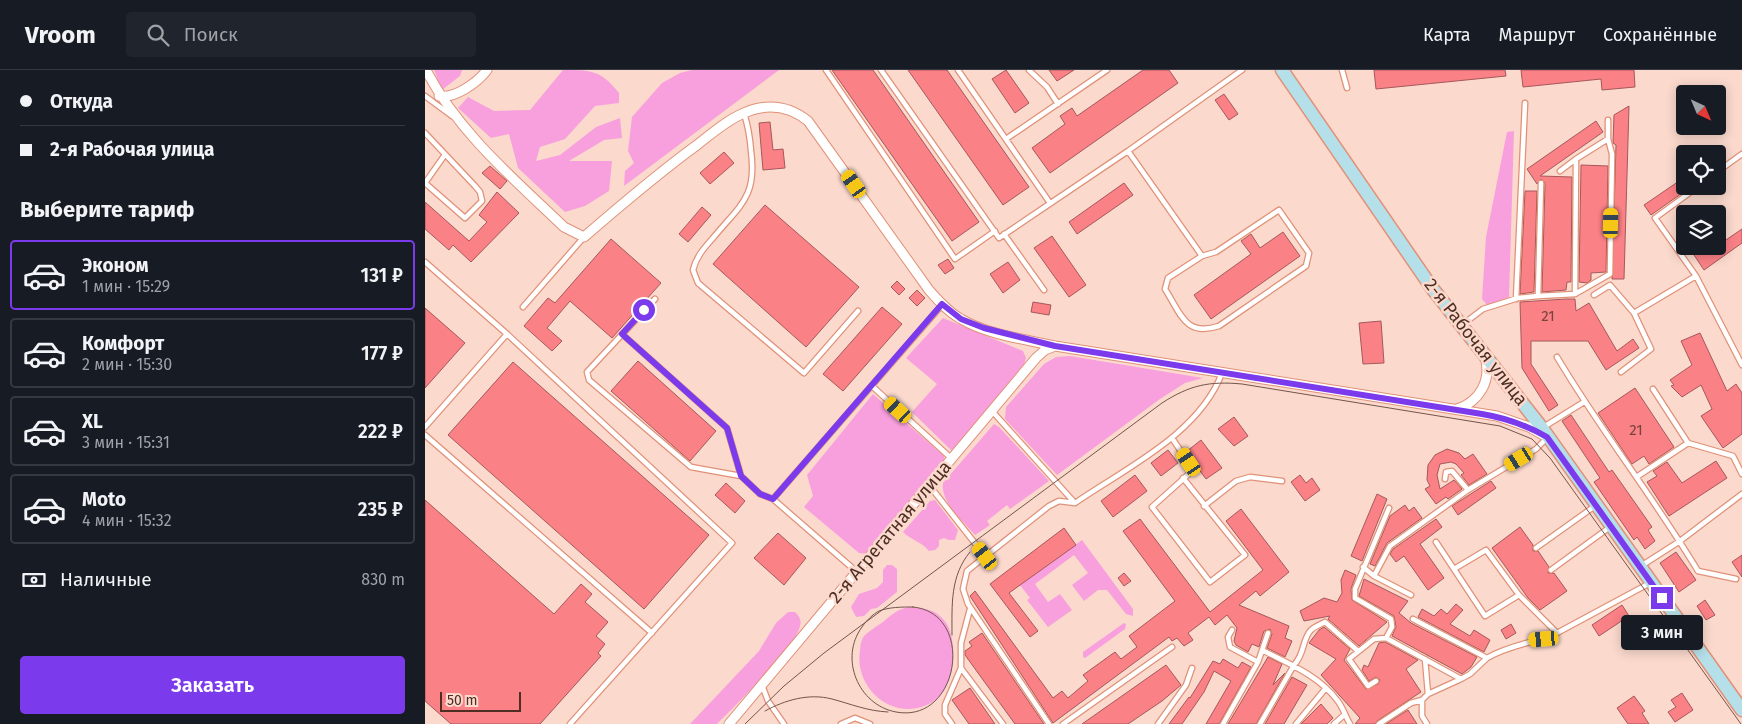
<!DOCTYPE html>
<html lang="ru">
<head>
<meta charset="utf-8">
<style>
	body { margin:0; font-family:"Fira Sans",sans-serif; background:#20242c; color:#f1f3f6; height:100vh; display:flex; flex-direction:column; font-size:19px; white-space:nowrap }
	* { box-sizing:border-box; margin:0 }
	p { font-size:16px; color:#9ea1a6 }
	.icon { flex:none; width:28px; height:28px; fill:none; stroke:currentColor; stroke-width:2; stroke-linecap:round; stroke-linejoin:round }
	.map { position:relative; flex:1; overflow:hidden }
	.side { display:flex; flex-direction:column; background:#171b24; width:425px }
	.side>* { flex:none }
	.banner { display:grid; align-content:center; height:110px; padding:0 20px; background:#171b24 }
	.needle { width:32px; rotate:136deg }
	.buttons { position:absolute; left:1251px; top:15px; display:grid; gap:10px }
	.buttons a { display:grid; place-items:center; width:50px; height:50px; border-radius:5px; background:#171b24; box-shadow:0 2px 12px #0003; font-size:25px }
	.scale { position:absolute; left:15px; bottom:12px; width:81px; box-sizing:border-box; padding-left:5px; border:2px solid #4e2e23; border-top:0; font-size:14px; line-height:18px; white-space:nowrap; color:#4e2e23; -webkit-text-stroke:4px #fbd9cd; paint-order:stroke }
	.end { position:absolute; width:22px; height:22px; margin:-11px; border:6px solid #7c3aed; background:#fff; box-shadow:0 0 0 2px #fff }
	.from { border-radius:50% }
	.bubble { position:absolute; height:35px; border-radius:5px; background:#171b24; box-shadow:0 2px 12px #0003; font-size:16px; font-weight:600; line-height:35px; text-align:center }
	.car { position:absolute; width:15px; height:30px; margin:-15px -8px; border-radius:6px; box-shadow:0 0 4px 1px #0007; background:linear-gradient(#f5c518 24%,#345 0 40%,#f5c518 0 76%,#345 0 86%,#f5c518 0) }
	.banner b { display:flex; align-items:center; gap:18px; height:48px; font-size:19px }
	.banner b+b { border-top:1px solid #363941 }
	.banner i { width:12px; height:12px; background:#f1f3f6 }
	ul { padding:0; list-style:none }
	li { display:flex; align-items:center; gap:15px; height:70px; margin:0 10px 8px; padding:0 10px; border:2px solid #363941; border-radius:5px }
	li div { flex:1 }
	li b { display:block; font-size:19px }
	li em { font-style:normal; font-weight:600 }
	li.active { border-color:#7c3aed }
	li>.icon { width:45px; height:45px; stroke-width:1.5 }
	h2 { padding:0 20px; font-size:22px; line-height:60px }
	.pay { display:flex; align-items:center; gap:12px; height:55px; padding:0 20px; font-size:19px }
	.pay p { margin-inline-start:auto }
	.cta { display:flex; gap:10px; margin-top:auto; padding:10px 20px }
	.cta a { flex:1; height:58px; border-radius:5px; background:#7c3aed; color:#fff; font-size:20px; font-weight:600; line-height:58px; text-align:center }
	header { display:flex; align-items:center; gap:30px; box-sizing:border-box; height:70px; padding:0 25px; background:#171b24; border-bottom:1px solid #363941 }
	header strong { font-size:24px }
	nav { display:flex; gap:28px; margin-inline-start:auto; font-size:18px }
	.search { width:350px; height:45px; background:#20242c; display:flex; align-items:center; gap:12px; box-sizing:border-box; padding:0 18px; border-radius:5px; color:#9ea1a6; font-size:19px }
	main { display:flex; flex:1; min-height:0 }
	.map>svg:first-child { display:block }
</style>
</head>
<body>
<header>
<strong>Vroom</strong>
<div class="search"><svg class="icon" aria-label="search" viewBox="0 0 24 24"><circle cx="10" cy="10" r="6"/><path d="M15 15l6 6"/></svg>Поиск</div>
<nav><a>Карта</a><a>Маршрут</a><a>Сохранённые</a></nav>
</header>
<main>
<section class="side">
<div class="banner">
<b><i class="from"></i>Откуда</b>
<b><i></i>2-я Рабочая улица</b>
</div>
<h2>Выберите тариф</h2>
<ul>
<li class="active"><svg class="icon" aria-label="car" viewBox="0 0 24 24"><path d="M5 17H2v-5l4-1 3-4h7l3 4 3 1v5h-3M9 17h6M6 11h13"/><circle cx="7" cy="17" r="2"/><circle cx="17" cy="17" r="2"/></svg><div><b>Эконом</b><p>1 мин · 15:29</p></div><em>131 ₽</em></li>
<li><svg class="icon" aria-label="car" viewBox="0 0 24 24"><path d="M5 17H2v-5l4-1 3-4h7l3 4 3 1v5h-3M9 17h6M6 11h13"/><circle cx="7" cy="17" r="2"/><circle cx="17" cy="17" r="2"/></svg><div><b>Комфорт</b><p>2 мин · 15:30</p></div><em>177 ₽</em></li>
<li><svg class="icon" aria-label="car" viewBox="0 0 24 24"><path d="M5 17H2v-5l4-1 3-4h7l3 4 3 1v5h-3M9 17h6M6 11h13"/><circle cx="7" cy="17" r="2"/><circle cx="17" cy="17" r="2"/></svg><div><b>XL</b><p>3 мин · 15:31</p></div><em>222 ₽</em></li>
<li><svg class="icon" aria-label="car" viewBox="0 0 24 24"><path d="M5 17H2v-5l4-1 3-4h7l3 4 3 1v5h-3M9 17h6M6 11h13"/><circle cx="7" cy="17" r="2"/><circle cx="17" cy="17" r="2"/></svg><div><b>Moto</b><p>4 мин · 15:32</p></div><em>235 ₽</em></li>
</ul>
<div class="pay"><svg class="icon" aria-label="cash" viewBox="0 0 24 24"><path d="M3 7h18v10H3z"/><circle cx="12" cy="12" r="2"/></svg>Наличные<p>830 m</p></div>
<div class="cta"><a>Заказать</a></div>
</section>
<div class="map">
<svg width="1317" height="654" viewBox="0 0 1317 654">
	<rect width="100%" height="100%" fill="#fbd9cd"/>
	<!-- green -->
	<path fill="#f8a0dd" d="M9,0H37L35,6L17,20Z
		M138,0C166,0 176,0 194,23V33L170,36L140,69L115,77L111,91L135,85L171,57L195,48L197,68L179,70L144,91H187L184,121L160,136L140,142L93,98L84,64L66,68L33,38L43,27L69,41L105,40Z
		M267,0H354L199,116L200,101L209,93L203,81L207,47L237,13L255,3Z
		M1089,61L1084,227L1062,235L1057,229L1061,167L1082,62Z
		M518,248L598,281L601,288L599,295L527,381L487,342L512,314L481,288Z
		M645,286L778,308L760,313L735,329L632,405L580,349L581,337L619,294L631,287Z
		M448,324L519,386V391L442,484L434,483L379,437L388,426L382,405Z
		M569,354L574,357L624,411L585,439L582,435L562,451L565,455L550,465C539,452 515,432 518,413Z
		M510,430L533,460L530,470H524L519,468L514,470V476L510,480L504,481C496,471 487,471 478,462L505,431Z
		M657,470L708,539V546L701,544L682,520H673L659,531L647,515L663,503L649,485L610,514L623,532L635,524L647,540L623,557L602,530L605,528L595,515Z
		M462,495H467L472,499V522L452,538L446,539L439,546L431,547L426,537L434,524L452,518L458,512V500Z
		M484,537C495,538 507,538 516,547C525,555 527,566 528,578C530,607 519,637 485,639C454,640 430,610 435,581C435,576 436,570 439,566C444,561 452,556 458,552C466,545 473,539 484,537Z
		M363,542H370C374,546 377,550 375,556C371,577 310,636 292,654H265L334,581L351,553Z
		M699,553L701,554L700,559L660,588L658,587V582Z"/>
	<!-- building -->
	<path fill="#fa8186" stroke="#a6585a" d="M407,0H448L554,152L527,171Z
		M483,0H522L604,117L578,135Z
		M581,0L604,33L590,43L567,9Z
		M624,0H649L632,11Z
		M718,0H744L753,13L625,103L607,78L640,54L635,46L647,38L652,46Z
		M949,0H1080L1081,6L951,19Z
		M1096,0H1209L1210,17L1177,20L1176,9L1098,17Z
		M799,24L813,44L804,50L790,30Z
		M1204,36L1199,209H1187L1191,75L1188,73L1189,45Z
		M1171,51L1178,62L1115,106L1147,107L1146,212H1142L1141,220L1117,222L1120,113L1116,109L1112,114L1102,99Z
		M345,52L348,80L358,79L360,98L338,100L334,53Z
		M299,82L309,93L285,114L275,103Z
		M1156,95L1183,96L1181,202L1166,203V210L1162,213L1154,212Z
		M65,96L82,111L75,119L57,103Z
		M1260,107V121L1226,145L1219,135Z
		M699,113L708,125L652,164L644,152Z
		M1100,121H1112L1109,222L1095,224Z
		M72,122L94,143L46,192L28,175L24,180L0,159V132L44,171L62,152L54,145Z
		M340,135L434,217L381,277L288,194Z
		M277,137L286,145L263,172L254,164Z
		M1317,159V173L1279,200L1263,176H1292Z
		M858,162L875,186L786,249L769,225L826,184L816,171L826,164L835,178Z
		M627,166L661,215L644,227L609,178Z
		M186,169L236,213L187,268L145,231L122,258L137,271L127,281L99,256L123,228L130,233Z
		M523,189L529,198L520,204L513,195Z
		M583,192L595,210L578,223L565,204Z
		M472,211L480,219L474,225L466,217Z
		M492,220L500,228L492,236L484,228Z
		M1141,229H1150L1151,241L1164,233L1192,281L1208,269L1214,278L1181,300L1163,271H1106V294L1133,335L1124,341L1097,298L1095,232Z
		M608,232L626,235L624,245L606,242Z
		M457,237L477,254L418,321L398,304Z
		M0,238L40,273L0,318Z
		M956,251L959,293L938,294L934,253Z
		M1275,263L1302,321L1311,314L1317,323V364L1298,378L1276,346L1287,339L1276,315L1257,327L1246,316L1249,315L1245,310L1267,295L1256,271Z
		M213,291L291,361L265,391L186,321Z
		M88,292L284,465L219,539L23,365Z
		M1210,318L1249,377L1224,394L1219,386L1207,394L1173,343Z
		M1146,345L1184,402L1187,400L1227,457L1223,460L1230,471L1220,479L1212,467L1209,470L1169,412L1175,408L1137,351Z
		M809,347L823,366L809,376L793,359Z
		M776,370L797,398L781,409L761,382Z
		M1022,379L1034,383L1040,389L1048,384L1062,404L1044,415L1036,405L1039,403L1031,394L1026,392L1015,394L1012,405L1015,419L1029,410L1037,419L1023,429L1021,427L1011,434L1000,419L1005,416L1002,410L1003,395L1010,385Z
		M743,380L753,393L736,406L726,393Z
		M1291,391L1302,408L1244,446L1222,412L1232,406L1228,401L1242,392L1257,413Z
		M710,405L722,421L688,447L676,431Z
		M875,405L881,413L887,408L895,420L880,431L866,412Z
		M1066,411L1071,418L1033,445L1027,436Z
		M301,413L320,431L310,443L290,425Z
		M952,424L962,429L937,491L926,486Z
		M0,430L129,544L156,514L167,524L160,532L183,552L171,566L180,574L173,583L176,586L115,654H26L0,631Z
		M980,435L984,441L989,437L997,448L962,473L950,496L945,494L965,446Z
		M816,439L864,502L835,526L831,521L814,535L864,556L860,568L867,571L860,587L842,578L847,564L845,559L839,561L834,577L827,574L823,582L811,575L809,571L812,558L802,545L790,555L784,547L763,563L768,570L759,576L752,568L747,571L744,567L628,653L545,526L550,521L628,628L637,621L643,628L663,611L658,605L690,582L696,589L712,577L704,566L750,531L698,461L715,449L785,542L838,500L801,451Z
		M1011,449L1017,457L995,474L1019,508L1003,520L979,486L971,492L965,484L968,479Z
		M1095,457L1108,475V481H1113L1124,497L1123,503H1129L1142,521L1115,540L1103,528L1067,478Z
		M639,458L651,475L584,523L613,561L605,567L565,514Z
		M353,463L381,488L359,515L329,488Z
		M1251,482L1271,510L1254,522L1235,493Z
		M1317,485V507L1307,492Z
		M920,500L931,505L926,519L927,530L962,552L934,576L903,549L905,546L879,551L875,541L899,528L912,532L917,523L916,510Z
		M699,503L706,511L699,516L693,508Z
		M939,509L983,531L974,543L986,553L1052,587L1046,597L1037,604L967,566L971,557L969,546L934,526Z
		M1280,530L1290,545L1281,550L1272,536Z
		M1031,534L1038,540L1025,554L1045,566L1049,560L1065,570L1059,582L993,547L997,539L1009,546L1016,539L1022,544Z
		M1197,535L1204,546L1174,566L1167,555Z
		M1086,554L1091,563L1081,569L1076,560Z
		M899,557L925,579L919,590L941,619L953,614L955,610L951,607L944,611L937,600L939,595L943,597L954,573L960,572L993,590L981,599L996,622L952,651L950,654H930L935,648L896,605L911,589L884,573L894,560Z
		M557,563L619,654H590L540,585V581L547,576L544,572Z
		M843,587L857,594L848,615L860,603L831,654H803Z
		M798,589L813,598L817,592L826,597L794,654H781L806,611L789,601L779,622L757,654H744L764,627L765,628L788,591L795,594Z
		M741,595L756,615L737,631L703,654H657Z
		M867,607L882,615L859,654H840Z
		M545,618L570,654H544L527,630Z
		M1257,623L1268,640L1250,652L1243,642L1251,637L1246,630Z
		M1209,626L1220,641L1217,643L1224,654H1203L1192,638Z
		M896,634L908,648L902,654H876Z
		M983,640L992,654H961Z"/>
	<g fill="none" stroke-linecap="round" stroke-linejoin="round">
		<!-- service casing -->
		<g stroke="#e09177" stroke-width="7">
			<path id="service" d="M401,0L530,189L570,161
				M456,0L574,168L703,81
				M533,0L625,133
				M604,0L622,17L633,34
				M917,0L922,18
				M0,26L27,46
				M319,43C323,56 325,67 326,81C332,127 316,134 288,168C279,178 271,187 268,200L273,213L379,303L433,241
				M0,63L50,116L55,122L57,131L40,148L0,113
				M581,69L682,0
				M1151,89L1183,69V50
				M1292,102L1317,84
				M0,113L19,86
				M854,140L884,183L881,196L794,256C760,267 756,244 740,219L743,208L777,186L791,182Z
				M579,164L619,220
				M777,186L703,81L817,0
				M0,192L82,264L0,357
				M1271,206L1230,148L1274,116
				M1150,224L1185,204L1187,84L1183,69
				M1169,225L1185,215L1209,243
				M1113,226L1150,224L1151,89L1135,101
				M230,229L162,302L164,310L266,397L316,406L335,424L348,429
				M1091,229L1100,33
				M98,237L159,167
				M1037,255L1058,239L1093,228L1113,226L1116,113
				M82,264L307,473L145,654
				M197,264L302,358L316,406
				M1132,287C1176,361 1229,428 1273,501L1311,509
				M1196,302L1226,279L1209,243L1271,206L1317,295
				M447,316L526,388
				M1228,319L1263,373
				M567,341L649,432
				M1117,358L1159,332
				M0,365L227,563
				M747,368L763,392L766,402L727,437L785,512L820,485L758,408
				M1213,406L1263,373L1308,386L1317,404
				M1020,409L1021,402L1027,401L1043,420
				M504,415L560,486
				M779,436L811,411L825,407L857,411
				M1011,472L1060,546L1094,525
				M1111,478L1170,436
				M1216,496L1255,471L1317,424
				M938,497L949,506L986,525
				M1029,499L1061,480L1094,525L1132,563
				M1126,500L1185,457
				M432,502L348,429L517,235
				M949,506L965,476L1043,420L1111,379L1122,368
				M988,549L1062,588C1084,575 1109,573 1132,563L1225,513
				M807,560L803,567L805,577L833,592
				M961,568L967,557L966,549L930,528V519L964,438
				M837,580C864,594 893,605 912,630C918,637 920,646 925,654
				M1000,589L1003,624
				M536,598L578,654
				M951,611L943,616L924,589L949,569L961,568L1036,609L1045,604L1062,588
				M337,615L343,631L359,654
				M416,654L430,648L445,654
				M527,654L520,644V635L536,598V573L545,539
				M624,654L543,534L538,519L542,501L624,436L634,431L650,433C701,398 774,364 797,303
				M638,654L747,577
				M733,654L761,615L767,598
				M798,654L833,592L843,563
				M835,654L869,595C880,584 877,569 886,560C889,557 896,554 900,552L933,581
				M871,654L901,618
				M909,654L919,645
				M954,654L986,633L997,630
				M1002,654L997,646V630L1003,624L1036,609"/>
		</g>
		<!-- minor casing -->
		<g stroke="#e09177" stroke-width="11">
			<path id="minor" d="M1,0C33,62 89,109 139,157L159,167C196,135 232,104 272,75C286,64 302,50 319,43C342,33 364,36 383,51L504,220C513,230 523,242 536,249C563,265 600,269 630,276L1072,346L1104,357L1120,366
				M14,26C30,29 53,12 62,0
				M1032,339C1054,332 1067,311 1060,287
				M304,654L611,288L620,280L630,276"/>
		</g>
		<!-- secondary casing -->
		<g stroke="#e09177" stroke-width="15">
			<path id="secondary" d="M857,0L1007,218L1117,358L1317,640"/>
		</g>
		<!-- service -->
		<use href="#service" stroke="#fff" stroke-width="4.5"/>
		<!-- minor -->
		<use href="#minor" stroke="#fff" stroke-width="9"/>
		<!-- secondary -->
		<use href="#secondary" stroke="#b5e0e9" stroke-width="12"/>
		<!-- tram -->
		<path stroke="#75554a" stroke-width="1" d="M488,537C551,543 535,654 471,642C433,635 414,588 437,557C441,551 448,544 454,541C464,537 477,537 488,537Z
			M527,565C527,535 525,506 545,482
			M340,641C360,630 384,623 407,629C426,634 442,641 463,642
			M320,654L359,616L399,583L737,333C765,315 784,311 817,314L1075,356L1107,369L1125,388L1316,654"/>
	</g>
	<g fill="none" stroke-linecap="round" stroke-linejoin="round">
		<!-- route -->
		<path stroke="#7c3aed" stroke-width="6" d="M219,240L197,264L302,358L316,406L335,424L348,429L517,234L536,249L559,258L630,276L1057,344C1081,348 1101,355 1122,367L1237,528"/>
	</g>
	<g text-anchor="middle" stroke-width="5" stroke-linejoin="round" paint-order="stroke">
		<!-- number labels -->
		<g font-size="15" fill="#79433c">
			<text x="1123" y="251">21</text>
			<text x="1211" y="365">21</text>
		</g>
		<!-- street labels -->
		<g font-size="18" fill="#4e2e23" stroke="#fbd9cd">
			<text transform="translate(1051 272) rotate(52)" y="6">2-я Рабочая улица</text>
			<text transform="translate(465 462) rotate(-50)" y="6">2-я Агрегатная улица</text>
		</g>
	</g>
</svg>
<div class="buttons">
<a><svg class="needle" viewBox="-14 -14 28 28"><path d="M0-13l5 13h-10z" fill="#e53935"/><path d="M0 13l5-13h-10z" fill="#9ea1a6"/></svg></a>
<a><svg class="icon" aria-label="locate" viewBox="0 0 24 24"><circle cx="12" cy="12" r="6"/><path d="M12 2v4M12 18v4M2 12h4M18 12h4"/></svg></a>
<a><svg class="icon" aria-label="layers" viewBox="0 0 24 24"><path d="M12 4l9 5-9 5-9-5zM3 14l9 5 9-5"/></svg></a>
</div>
<div class="scale">50 m</div>
<i class="end from" style="left:219px;top:240px"></i>
<i class="end" style="left:1237px;top:528px"></i>
<div class="bubble" style="left:1196px;top:545px;width:82px">3 мин</div>
<i class="car" style="left:429px;top:114px;rotate:325deg"></i>
<i class="car" style="left:1186px;top:153px;rotate:1deg"></i>
<i class="car" style="left:473px;top:340px;rotate:312deg"></i>
<i class="car" style="left:1094px;top:389px;rotate:239deg"></i>
<i class="car" style="left:764px;top:392px;rotate:326deg"></i>
<i class="car" style="left:560px;top:486px;rotate:323deg"></i>
<i class="car" style="left:1119px;top:569px;rotate:265deg"></i>
</div>
</main>
</body>
</html>
